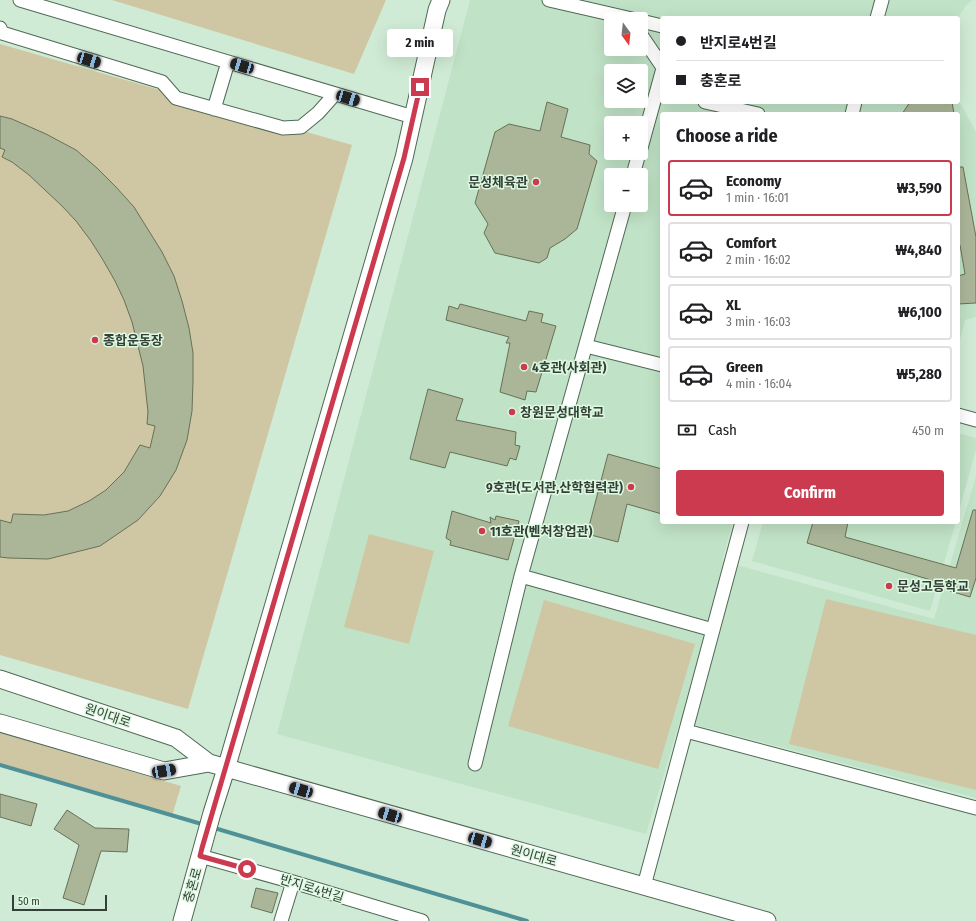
<!DOCTYPE html>
<html lang="en">
<head>
<meta charset="utf-8">
<style>
	body { margin:0; font-family:"Fira Sans Condensed","Noto Sans KR",sans-serif; background:#f6f6f6; color:#202124; height:100vh; display:flex; flex-direction:column; font-size:15px; white-space:nowrap }
	* { box-sizing:border-box; margin:0 }
	p { font-size:13px; color:#757577 }
	.icon { flex:none; width:22px; height:22px; fill:none; stroke:currentColor; stroke-width:2; stroke-linecap:round; stroke-linejoin:round }
	.map { position:relative; flex:1; overflow:hidden }
	.drawer { position:absolute; left:660px; top:112px; width:300px; height:412px; display:flex; flex-direction:column; background:#fff; border-radius:4px; box-shadow:0 4px 16px #0002 }
	.drawer>* { flex:none }
	.top-card { position:absolute; left:660px; top:16px; width:300px; height:88px; border-radius:4px; box-shadow:0 4px 16px #0002; display:grid; align-content:center; height:88px; padding:0 16px; background:#fff }
	.needle { width:26px; rotate:165deg }
	.tools { position:absolute; left:604px; top:12px; display:grid; gap:8px }
	.tools a { display:grid; place-items:center; width:44px; height:44px; border-radius:4px; background:#fff; box-shadow:0 4px 16px #0002; font-size:20px }
	.scale { position:absolute; left:12px; bottom:10px; width:95px; box-sizing:border-box; padding-left:4px; border:2px solid #343f36; border-top:0; font-size:11px; line-height:14px; white-space:nowrap; color:#343f36; -webkit-text-stroke:3px #ddf9e2; paint-order:stroke }
	.end { position:absolute; width:18px; height:18px; margin:-9px; border:5px solid #cb3a4e; background:#fff; box-shadow:0 0 0 2px #fff }
	.from { border-radius:50% }
	.bubble { position:absolute; height:28px; border-radius:4px; background:#fff; box-shadow:0 4px 16px #0002; font-size:13px; font-weight:700; line-height:28px; text-align:center }
	.car { position:absolute; width:12px; height:24px; margin:-12px -6px; border-radius:5px; box-shadow:0 0 3px 1px #0007; background:linear-gradient(#222 24%,#8ab4d8 0 40%,#222 0 76%,#8ab4d8 0 86%,#222 0) }
	.top-card b { display:flex; align-items:center; gap:14px; height:38px; font-size:15px }
	.top-card b+b { border-top:1px solid #e0e0e0 }
	.top-card i { width:10px; height:10px; background:#202124 }
	ul { padding:0; list-style:none }
	li { display:flex; align-items:center; gap:12px; height:56px; margin:0 8px 6px; padding:0 8px; border:2px solid #e0e0e0; border-radius:4px }
	li div { flex:1 }
	li b { display:block; font-size:15px }
	li em { font-style:normal; font-weight:700 }
	li.selected { border-color:#cb3a4e }
	li>.icon { width:36px; height:36px; stroke-width:1.5 }
	h2 { padding:0 16px; font-size:18px; line-height:48px }
	.pay { display:flex; align-items:center; gap:10px; height:44px; padding:0 16px; font-size:15px }
	.pay p { margin-inline-start:auto }
	.button { display:flex; gap:8px; margin-top:auto; padding:8px 16px }
	.button a { flex:1; height:46px; border-radius:4px; background:#cb3a4e; color:#fff; font-size:16px; font-weight:700; line-height:46px; text-align:center }
	.map>svg:first-child { display:block }
</style>
</head>
<body>
<div class="map">
<svg width="976" height="921" viewBox="0 0 976 921">
	<rect width="100%" height="100%" fill="#d0ebd5"/>
	<!-- built -->
	<path fill="#c0e2c6" fill-rule="evenodd" d="M470,0H973L967,4L958,18H662V102H958V99L976,132V317L965,320L958,347V114H662V522H733L722,561L934,619L976,476V798L680,721L646,834L277,734ZM611,19H641V49H611ZM611,71H641V101H611ZM611,123H641V153H611ZM611,175H641V205H611Z
		M958,433L976,438V450L958,514Z
		M763,522H956L930,611L752,561Z"/>
	<!-- green -->
	<path fill="#cfc7a3" d="M112,0H386L354,74Z
		M0,44L352,145L188,709L0,655Z
		M369,534L434,551L409,644L344,627Z
		M826,599L976,635V790L789,744Z
		M544,600L695,644L658,769L508,726Z
		M0,733L181,786L172,816L0,766Z"/>
	<g fill="none" stroke-linecap="round" stroke-linejoin="round">
		<!-- stream -->
		<path stroke="#509197" stroke-width="4" d="M0,765L205,825
			M211,827L527,921"/>
	</g>
	<!-- building -->
	<path fill="#abb699" stroke="#677156" d="M547,102L568,109L561,137L590,145L589,154L597,161L577,229L565,239L550,248L547,258L539,263L495,253L484,233L488,224L475,203L495,132L509,124L540,131Z
		M910,102H952L954,114H902Z
		M0,116L12,119L46,134L76,150L97,168L116,187L134,207L162,252L174,276L182,301L189,328L193,353V381L192,411L187,440L176,470L160,496L138,520L100,546L48,559L9,558L0,557V520L11,523L13,514L44,515L68,511L89,501L106,490L124,472L140,445L150,448L155,426L147,424L148,412L143,366L132,322L124,300L115,281L103,260L91,241L76,221L62,206L29,175L12,162L2,157L5,150L0,148Z
		M958,167H963L976,237V303L958,304V276L965,274L960,245L958,246Z
		M460,304L526,321L529,311L543,314L541,322L556,326L536,392L527,391L525,400L500,392L510,343H506L509,337L446,320L449,306L458,309Z
		M428,389L463,399L456,420L516,432L515,445L520,446L516,460L510,458L507,466L450,452L445,468L410,459Z
		M608,454L662,469V514L627,504L618,542L587,534Z
		M973,510H976V578L970,597L950,591L951,586L807,543L813,522H848L845,537L956,568Z
		M452,511L491,523L490,517L495,520L496,516L519,521L508,560L450,545L451,541L446,538Z
		M0,794L37,804L31,826L0,817Z
		M67,810L95,828L129,829L127,852L101,851L84,905L63,898L79,845L54,829Z
		M256,888L278,893L272,913L251,907Z"/>
	<g fill="none" stroke-linecap="round" stroke-linejoin="round">
		<!-- minor casing -->
		<g stroke="#506955" stroke-width="15">
			<path id="minor" d="M20,0L413,117
				M549,0L632,19
				M877,18L882,0
				M641,21L662,26
				M0,28L2,33L162,82L176,98L283,128L301,127L318,113L335,94
				M641,35L662,66
				M705,102L758,114
				M214,109L228,62
				M852,114L855,102
				M641,148L662,72
				M633,175L639,153
				M625,205L521,576L713,630
				M586,346L662,365
				M958,415L976,420
				M686,731L976,808
				M475,764L521,576
				M200,856L293,882L422,921
				M644,886L742,522
				M281,921L293,882"/>
		</g>
		<!-- major casing -->
		<g stroke="#506955" stroke-width="19">
			<path id="major" d="M0,679L176,738L209,763L767,921
				M0,723L164,771L209,763
				M182,921L212,813L226,769L404,158L437,10L441,0"/>
		</g>
		<!-- minor -->
		<use href="#minor" stroke="#fff" stroke-width="13"/>
		<!-- major -->
		<use href="#major" stroke="#fff" stroke-width="17"/>
	</g>
	<g fill="none" stroke-linecap="round" stroke-linejoin="round">
		<!-- route -->
		<path stroke="#cb3a4e" stroke-width="5" d="M247,869L200,856L202,848L404,158L420,87"/>
	</g>
	<!-- markers -->
	<g fill="#cb3a4e" stroke="#ddf9e2" stroke-width="1.5">
		<circle cx="536" cy="182" r="4"/>
		<circle cx="95" cy="340" r="4"/>
		<circle cx="524" cy="367" r="4"/>
		<circle cx="512" cy="412" r="4"/>
		<circle cx="631" cy="487" r="4"/>
		<circle cx="482" cy="531" r="4"/>
		<circle cx="889" cy="586" r="4"/>
	</g>
	<g text-anchor="middle" stroke-width="3" stroke-linejoin="round" paint-order="stroke">
		<!-- poi labels -->
		<g font-size="13" font-weight="bold" fill="#343f36" stroke="#ddf9e2" text-anchor="start">
			<text x="528" y="187" text-anchor="end">문성체육관</text>
			<text x="103" y="345">종합운동장</text>
			<text x="532" y="372">4호관(사회관)</text>
			<text x="520" y="417">창원문성대학교</text>
			<text x="623" y="492" text-anchor="end">9호관(도서관,산학협력관)</text>
			<text x="490" y="536">11호관(벤처창업관)</text>
			<text x="897" y="591">문성고등학교</text>
		</g>
		<!-- street labels -->
		<g font-size="13" fill="#343f36" stroke="#ddf9e2">
			<text transform="translate(108 715) rotate(19)" y="5">원이대로</text>
			<text transform="translate(534 855) rotate(16)" y="5">원이대로</text>
			<text transform="translate(192 885) rotate(-74)" y="5">충혼로</text>
			<text transform="translate(312 888) rotate(17)" y="5">반지로4번길</text>
		</g>
	</g>
</svg>
<div class="tools">
<a><svg class="needle" viewBox="-14 -14 28 28"><path d="M0-13l5 13h-10z" fill="#e53935"/><path d="M0 13l5-13h-10z" fill="#757577"/></svg></a>
<a><svg class="icon" aria-label="layers" viewBox="0 0 24 24"><path d="M12 4l9 5-9 5-9-5zM3 14l9 5 9-5"/></svg></a>
<a>+</a>
<a>−</a>
</div>
<div class="scale">50 m</div>
<i class="end from" style="left:247px;top:869px"></i>
<i class="end" style="left:420px;top:87px"></i>
<div class="bubble" style="left:387px;top:29px;width:66px">2 min</div>
<i class="car" style="left:89px;top:60px;rotate:107deg"></i>
<i class="car" style="left:242px;top:66px;rotate:286deg"></i>
<i class="car" style="left:348px;top:98px;rotate:107deg"></i>
<i class="car" style="left:164px;top:771px;rotate:80deg"></i>
<i class="car" style="left:301px;top:790px;rotate:286deg"></i>
<i class="car" style="left:390px;top:815px;rotate:286deg"></i>
<i class="car" style="left:480px;top:840px;rotate:106deg"></i>
<div class="top-card">
<b><i class="from"></i>반지로4번길</b>
<b><i></i>충혼로</b>
</div>
<section class="drawer">
<h2>Choose a ride</h2>
<ul>
<li class="selected"><svg class="icon" aria-label="car" viewBox="0 0 24 24"><path d="M5 17H2v-5l4-1 3-4h7l3 4 3 1v5h-3M9 17h6M6 11h13"/><circle cx="7" cy="17" r="2"/><circle cx="17" cy="17" r="2"/></svg><div><b>Economy</b><p>1 min · 16:01</p></div><em>₩3,590</em></li>
<li><svg class="icon" aria-label="car" viewBox="0 0 24 24"><path d="M5 17H2v-5l4-1 3-4h7l3 4 3 1v5h-3M9 17h6M6 11h13"/><circle cx="7" cy="17" r="2"/><circle cx="17" cy="17" r="2"/></svg><div><b>Comfort</b><p>2 min · 16:02</p></div><em>₩4,840</em></li>
<li><svg class="icon" aria-label="car" viewBox="0 0 24 24"><path d="M5 17H2v-5l4-1 3-4h7l3 4 3 1v5h-3M9 17h6M6 11h13"/><circle cx="7" cy="17" r="2"/><circle cx="17" cy="17" r="2"/></svg><div><b>XL</b><p>3 min · 16:03</p></div><em>₩6,100</em></li>
<li><svg class="icon" aria-label="car" viewBox="0 0 24 24"><path d="M5 17H2v-5l4-1 3-4h7l3 4 3 1v5h-3M9 17h6M6 11h13"/><circle cx="7" cy="17" r="2"/><circle cx="17" cy="17" r="2"/></svg><div><b>Green</b><p>4 min · 16:04</p></div><em>₩5,280</em></li>
</ul>
<div class="pay"><svg class="icon" aria-label="cash" viewBox="0 0 24 24"><path d="M3 7h18v10H3z"/><circle cx="12" cy="12" r="2"/></svg>Cash<p>450 m</p></div>
<div class="button"><a>Confirm</a></div>
</section>
</div>
</body>
</html>
